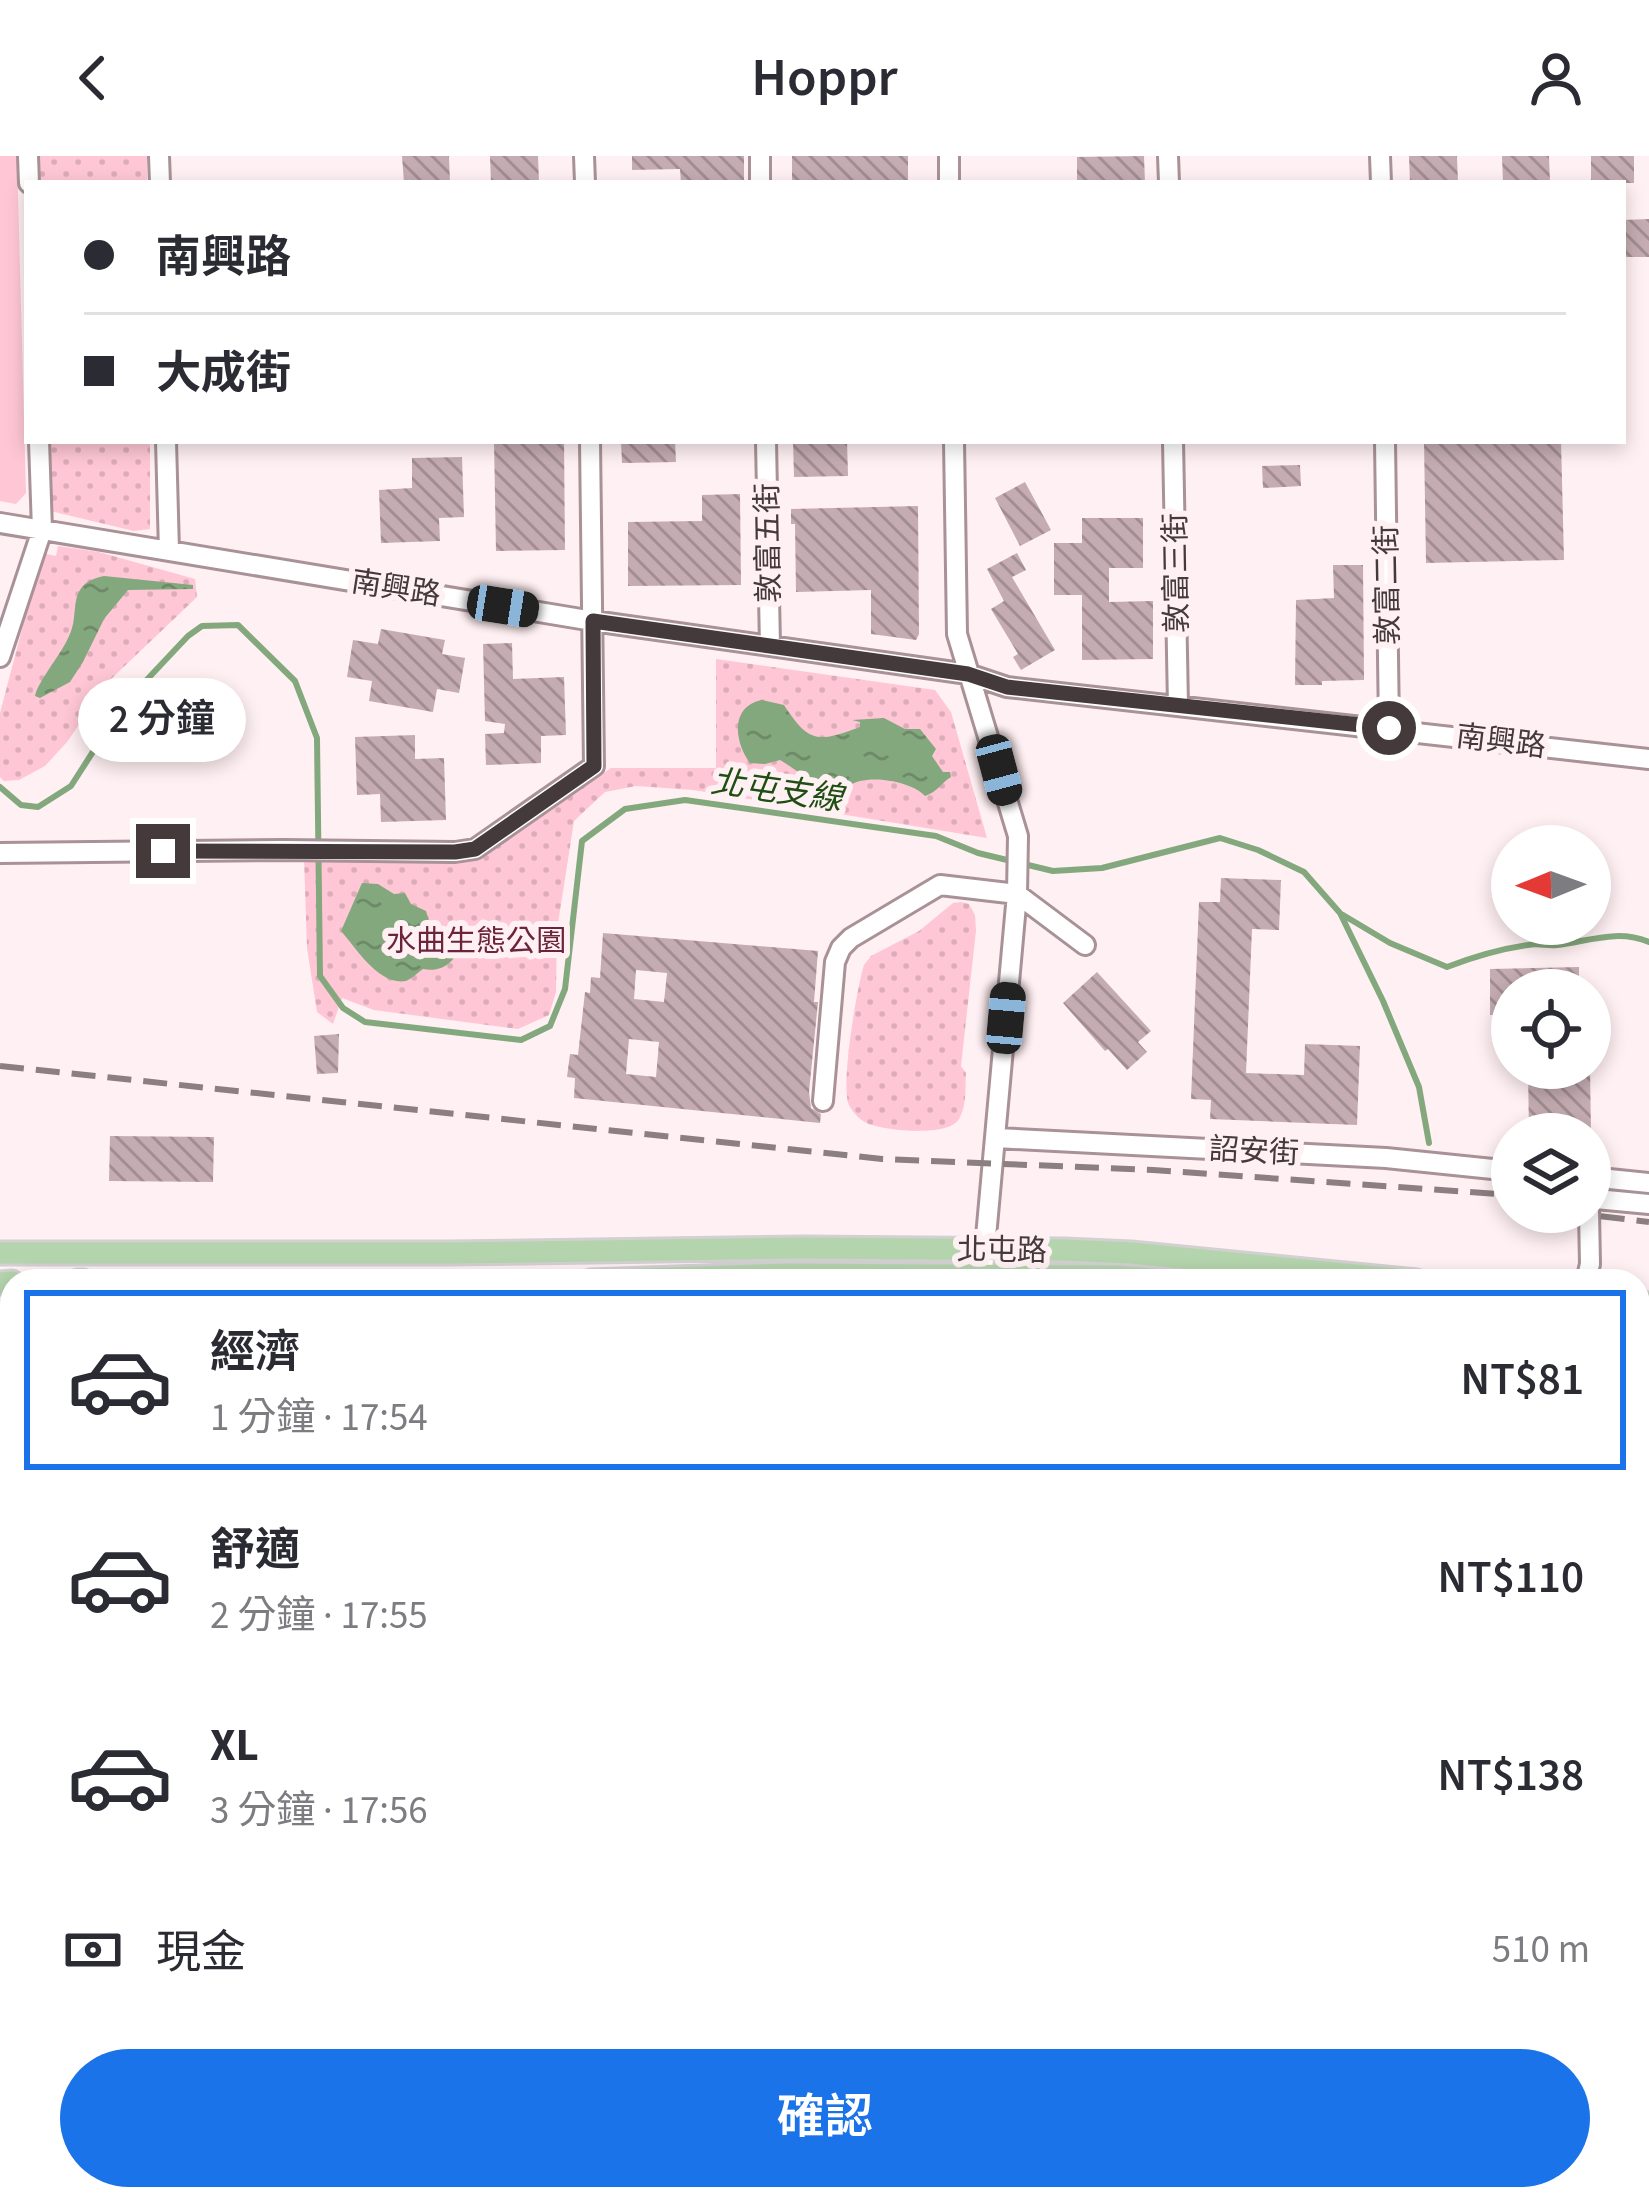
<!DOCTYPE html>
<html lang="zh-TW">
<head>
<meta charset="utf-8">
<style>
	body { margin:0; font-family:"Source Sans 3","Noto Sans TC",sans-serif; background:#f7f7f7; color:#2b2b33; height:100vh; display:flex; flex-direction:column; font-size:45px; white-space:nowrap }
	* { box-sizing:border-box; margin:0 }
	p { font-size:39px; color:#7c7c81 }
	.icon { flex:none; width:66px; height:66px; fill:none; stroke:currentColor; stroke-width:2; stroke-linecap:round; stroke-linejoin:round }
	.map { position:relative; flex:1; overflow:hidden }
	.sheet { position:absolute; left:0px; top:1113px; width:1650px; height:942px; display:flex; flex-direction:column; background:#fff; border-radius:36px 36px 0 0; box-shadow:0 6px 18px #0003 }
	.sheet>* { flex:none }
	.hud { position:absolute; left:24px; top:24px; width:1602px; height:264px; border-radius:0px; box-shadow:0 6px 18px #0003; display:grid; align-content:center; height:264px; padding:0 60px; background:#fff }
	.needle { width:78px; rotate:269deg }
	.buttons { position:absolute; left:1491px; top:669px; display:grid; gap:24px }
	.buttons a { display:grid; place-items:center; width:120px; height:120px; border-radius:50%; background:#fff; box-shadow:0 6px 18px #0003; font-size:60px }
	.end { position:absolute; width:54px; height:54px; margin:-27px; border:15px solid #443a3c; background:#fff; box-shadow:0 0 0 6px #fff }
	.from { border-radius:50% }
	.bubble { position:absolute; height:84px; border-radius:42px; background:#fff; box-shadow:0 6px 18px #0003; font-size:39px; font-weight:600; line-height:84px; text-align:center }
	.car { position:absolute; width:36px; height:72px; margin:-36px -18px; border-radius:15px; box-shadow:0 0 9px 3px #0007; background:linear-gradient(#222 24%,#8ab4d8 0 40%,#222 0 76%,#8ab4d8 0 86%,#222 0) }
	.hud b { display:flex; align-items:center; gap:42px; height:114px; font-size:45px }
	.hud b+b { border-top:3px solid #e1e1e2 }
	.hud i { width:30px; height:30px; background:#2b2b33 }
	ul { padding:21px 0 0; list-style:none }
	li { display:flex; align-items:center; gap:36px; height:180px; margin:0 24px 18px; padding:0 36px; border:6px solid transparent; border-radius:0px }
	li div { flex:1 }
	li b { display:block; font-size:45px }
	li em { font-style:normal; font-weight:600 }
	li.active { border-color:#1a73e8 }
	li>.icon { width:108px; height:108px; stroke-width:1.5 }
	.pay { display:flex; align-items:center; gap:30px; height:132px; padding:0 60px; font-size:45px }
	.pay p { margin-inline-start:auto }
	.action { display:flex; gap:24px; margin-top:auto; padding:24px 60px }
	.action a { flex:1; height:138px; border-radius:72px; background:#1a73e8; color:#fff; font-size:48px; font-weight:600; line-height:138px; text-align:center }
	header { display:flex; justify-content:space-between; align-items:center; height:156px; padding:0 60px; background:#fff; font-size:54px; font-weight:600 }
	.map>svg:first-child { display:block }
</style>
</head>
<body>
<header><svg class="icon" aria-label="back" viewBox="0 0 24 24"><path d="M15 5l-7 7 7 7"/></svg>Hoppr<svg class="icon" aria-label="person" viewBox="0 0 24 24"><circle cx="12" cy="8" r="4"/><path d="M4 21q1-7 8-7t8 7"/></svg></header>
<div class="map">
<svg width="1649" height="2055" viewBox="0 0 1649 2055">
	<defs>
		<pattern id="park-dots" width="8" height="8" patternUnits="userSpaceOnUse" patternTransform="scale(3)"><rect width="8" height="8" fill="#ffc7d5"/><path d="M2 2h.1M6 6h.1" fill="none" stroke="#dcacb8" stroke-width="1.8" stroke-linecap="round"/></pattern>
		<pattern id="water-ripples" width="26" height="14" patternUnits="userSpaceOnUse" patternTransform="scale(3)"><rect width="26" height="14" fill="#84a87d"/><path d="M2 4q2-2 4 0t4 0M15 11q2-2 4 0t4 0" fill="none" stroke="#6e8a68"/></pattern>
		<pattern id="building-back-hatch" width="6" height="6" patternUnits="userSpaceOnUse" patternTransform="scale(3)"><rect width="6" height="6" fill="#c4acb2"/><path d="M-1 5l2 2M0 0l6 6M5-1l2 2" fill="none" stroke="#a18d92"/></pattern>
	</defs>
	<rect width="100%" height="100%" fill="#fff0f3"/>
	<!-- grass -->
	<path fill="#ffc7d5" d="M0,0H17L26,337L16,348L0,345Z"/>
	<!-- park -->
	<path fill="url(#park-dots)" d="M40,0H147V27H40Z
		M45,285H150V373L134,375L46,354Z
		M58,390L99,396L195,423L197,441L110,524L67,586L45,610L19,624L4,625L0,621V557L42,397L56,400Z
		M716,503L935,534L951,556L987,682L693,634L636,630L605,636L574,665L557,774L556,836L549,859L518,873L374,854L342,842L333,868L317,856L307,792L304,702L467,706L611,612H716Z
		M961,746L969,748L975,759L976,775L961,910L966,917C965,931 967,950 959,963C949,981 887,975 869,968C861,965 853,957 849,949C840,930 857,831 864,809L871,800L919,775L953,747Z"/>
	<!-- water -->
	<path fill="url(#water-ripples)" d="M104,420L193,429V433L128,434L104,463L83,506L70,526L40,542L35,540C39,522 66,494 72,472C76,460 73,445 80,434C85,425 95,422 104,420Z
		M762,544L784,549C809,587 817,587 860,571V566L852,564L884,562L905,573H920L936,593L932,600L943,616H950L951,621C941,627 939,635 925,640C914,627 879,620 860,625C849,628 844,634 832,632C812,628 797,614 780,604L765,608L750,607C734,586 730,550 762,544Z
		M362,727L378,728L394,738L405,737L411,748L426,755L431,772L439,776L451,773L462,785C456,805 444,817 423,813C419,816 411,823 406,825C379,830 356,792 341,775Z"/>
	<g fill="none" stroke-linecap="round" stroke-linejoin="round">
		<!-- stream -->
		<path stroke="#84a87d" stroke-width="6" d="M0,631L21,649L38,651L71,630L123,549L188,480L202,470L238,469L295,525L317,582L320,820L343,852L365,866L521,884L550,870L565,833L582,685L625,653L685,644L936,680L978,697L1053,715L1102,712L1220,682L1258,694L1304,716L1340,757L1383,845L1419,931L1429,987
			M1343,759L1390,787L1447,811C1473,801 1500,793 1528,789C1538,787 1547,790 1557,789C1589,785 1618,773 1649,786
			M0,1969H12
			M245,2043L253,2055"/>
	</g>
	<!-- building -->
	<path fill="url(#building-back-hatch)" fill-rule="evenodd" d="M402,0H449L450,27H404Z
		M490,0H538L539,27H491Z
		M632,0H744V27H681L680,13L632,14Z
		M792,0H908V27H792Z
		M1144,0L1145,27H1077V1Z
		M1409,0H1457L1458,27H1410Z
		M1502,0H1549L1550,27H1503Z
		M1591,0H1634V27H1591Z
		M1649,63V101H1623V64Z
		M494,285H564L565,394L496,395Z
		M621,285H675L676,306L622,307Z
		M793,285H847L848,320L794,321Z
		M1424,285H1561L1564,404L1426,407Z
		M462,301L464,361L439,362L440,385L381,387L379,334L412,332V302Z
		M1300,309L1301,330L1263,332L1262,310Z
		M1025,326L1051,374L1020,390L995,342Z
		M740,338L741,429L628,430V366L702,365V339Z
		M918,350L919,478L916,484L871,478V434L796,436L795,368H791V353Z
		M1082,362H1143V412H1109V446L1153,445V503L1082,504V439H1054V387H1082Z
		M1017,397L1026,414L1012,421L1055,494L1021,514L1013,501L1018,498L991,453L1004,445L987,413Z
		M1333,409H1363L1364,524L1322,525V529H1295L1296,444L1334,442Z
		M381,473L445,484L442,498L465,502L459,537L437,533L433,556L369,545L372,525L347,521L353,484L378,488Z
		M512,487L513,523L564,521L566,579L541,580V607L486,609L485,578L504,577L505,568L485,565L483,488Z
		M415,579V603L444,602L446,664L381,666L380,638L357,639L355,581Z
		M1221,722L1281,724L1279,774L1252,773L1246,917L1304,919L1305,888L1360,890L1357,969L1210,963L1211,944L1191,943L1199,746H1220Z
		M603,777L818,795L814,846H818L809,936L811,952L821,958L820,967L574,942L575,922L567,921L570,898L578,899L585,836L590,837L591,821L600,822ZM636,814L667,817L664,846L634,843ZM629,883L659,886L656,921L626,918Z
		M1579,811V834H1512V858L1490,859V813Z
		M1097,816L1151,875L1138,886L1147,896L1127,914L1108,893L1105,895L1063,847Z
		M339,878L338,917L317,918L314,880Z
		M1528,912H1590L1591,978H1529Z
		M110,980L214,981L213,1026L109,1025Z"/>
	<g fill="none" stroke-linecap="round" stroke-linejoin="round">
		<!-- minor casing -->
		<g stroke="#a89297" stroke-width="24">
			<path id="minor" d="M28,0L29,27
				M159,0L160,27
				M584,0L585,27
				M760,0V27
				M949,0V27
				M1168,0L1169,27
				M1380,0L1381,27
				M166,285L169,395
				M766,285L770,490
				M954,285L957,478L1018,680L1017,738L982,1125
				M1173,285L1178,550
				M1385,285L1389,572
				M0,367L593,465L968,518L1007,531L1649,603
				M0,501L42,374L39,285
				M0,697L283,694L455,696L475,693L594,610L590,285
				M1017,738L1085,789
				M823,945L835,806L841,792L851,782L940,729L1017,738
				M996,982L1386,1002L1512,1015
				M1590,1021L1649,1027
				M1590,1048L1596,1043L1649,1048
				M1586,1125L1590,1108L1589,1056
				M1638,1292L1649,1306
				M0,1306H12
				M1638,1413L1649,1405
				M1638,1507L1649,1524
				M0,1566L12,1569
				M1638,1614H1649
				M0,1639L12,1623
				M0,1705L12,1708
				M1638,1781H1649
				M0,1873L12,1874
				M1638,1991H1649
				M575,2043V2055
				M868,2043L869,2055
				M1082,2043V2055
				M675,2055L676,2043
				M771,2055V2043
				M983,2055V2043
				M1172,2055V2043
				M1363,2055V2043"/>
		</g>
		<!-- major casing -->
		<g stroke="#d2d0d0" stroke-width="27">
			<path id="major" d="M0,1097H449L803,1092L1065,1094L1131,1097L1416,1125
				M78,1125H83
				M591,1125L786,1118L1117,1120L1175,1125
				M0,1127L12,1126
				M1638,1147L1649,1148
				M1638,1175L1649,1176"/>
		</g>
		<!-- minor -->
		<use href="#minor" stroke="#fff" stroke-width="18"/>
		<!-- major -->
		<use href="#major" stroke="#b4d4ad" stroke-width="21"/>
		<!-- rail -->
		<path stroke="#8b7f81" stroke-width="6" stroke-dasharray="24 12" stroke-linecap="butt" d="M0,910L882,1003L1153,1014L1512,1039
			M1565,1056L1649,1066"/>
	</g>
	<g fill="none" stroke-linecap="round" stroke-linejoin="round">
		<!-- route -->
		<path stroke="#443a3c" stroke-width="15" d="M163,695L455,696L475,693L594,610L593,465L968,518L1007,531L1389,572"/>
	</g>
	<g text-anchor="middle" stroke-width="12" stroke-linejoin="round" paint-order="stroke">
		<!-- street labels -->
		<g font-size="30" fill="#443a3c" stroke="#fff0f3">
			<text transform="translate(768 387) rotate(-91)" y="10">敦富五街</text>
			<text transform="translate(1176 417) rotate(-91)" y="10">敦富三街</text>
			<text transform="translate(1387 429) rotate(-91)" y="10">敦富二街</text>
			<text transform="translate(396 432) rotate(9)" y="10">南興路</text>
			<text transform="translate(1501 585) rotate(7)" y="10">南興路</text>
			<text transform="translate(1254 995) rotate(3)" y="10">詔安街</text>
			<text transform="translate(1002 1094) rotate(1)" y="10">北屯路</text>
		</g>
		<!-- park labels -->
		<g font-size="30" fill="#6b243c" stroke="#fff0f3">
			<text x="476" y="795">水曲生態公園</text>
		</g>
		<!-- water labels -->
		<g font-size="33" font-style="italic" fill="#1e4f12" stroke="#fff0f3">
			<text transform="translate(777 633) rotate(8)" y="12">北屯支線</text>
		</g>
	</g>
</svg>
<div class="buttons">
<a><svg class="needle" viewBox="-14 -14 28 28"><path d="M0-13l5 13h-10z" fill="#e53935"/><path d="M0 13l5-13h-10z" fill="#7c7c81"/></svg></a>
<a><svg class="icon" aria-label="locate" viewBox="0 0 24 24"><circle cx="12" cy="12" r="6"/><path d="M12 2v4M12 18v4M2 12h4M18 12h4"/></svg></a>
<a><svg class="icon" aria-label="layers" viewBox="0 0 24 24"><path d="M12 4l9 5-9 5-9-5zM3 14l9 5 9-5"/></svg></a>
</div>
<i class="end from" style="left:1389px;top:572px"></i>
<i class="end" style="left:163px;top:695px"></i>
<div class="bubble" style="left:78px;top:522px;width:168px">2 分鐘</div>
<i class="car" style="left:503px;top:450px;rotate:99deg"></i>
<i class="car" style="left:999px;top:614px;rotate:165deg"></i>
<i class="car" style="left:1006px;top:862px;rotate:5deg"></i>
<div class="hud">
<b><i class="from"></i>南興路</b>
<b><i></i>大成街</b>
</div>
<section class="sheet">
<ul>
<li class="active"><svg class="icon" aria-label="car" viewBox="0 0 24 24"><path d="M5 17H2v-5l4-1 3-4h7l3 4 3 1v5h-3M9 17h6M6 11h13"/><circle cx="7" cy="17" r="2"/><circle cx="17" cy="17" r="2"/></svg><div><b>經濟</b><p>1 分鐘 · 17:54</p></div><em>NT$81</em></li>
<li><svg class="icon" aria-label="car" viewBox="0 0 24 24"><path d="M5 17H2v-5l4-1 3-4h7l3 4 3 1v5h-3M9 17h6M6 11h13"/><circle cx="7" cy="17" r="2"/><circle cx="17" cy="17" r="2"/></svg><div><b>舒適</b><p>2 分鐘 · 17:55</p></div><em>NT$110</em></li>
<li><svg class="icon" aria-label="car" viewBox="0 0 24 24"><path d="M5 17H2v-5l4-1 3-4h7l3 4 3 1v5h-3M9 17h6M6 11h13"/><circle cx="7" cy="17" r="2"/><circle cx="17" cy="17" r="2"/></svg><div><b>XL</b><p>3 分鐘 · 17:56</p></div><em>NT$138</em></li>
</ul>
<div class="pay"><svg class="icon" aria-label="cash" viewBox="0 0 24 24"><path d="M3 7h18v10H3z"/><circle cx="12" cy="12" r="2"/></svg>現金<p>510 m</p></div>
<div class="action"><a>確認</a></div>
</section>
</div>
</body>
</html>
